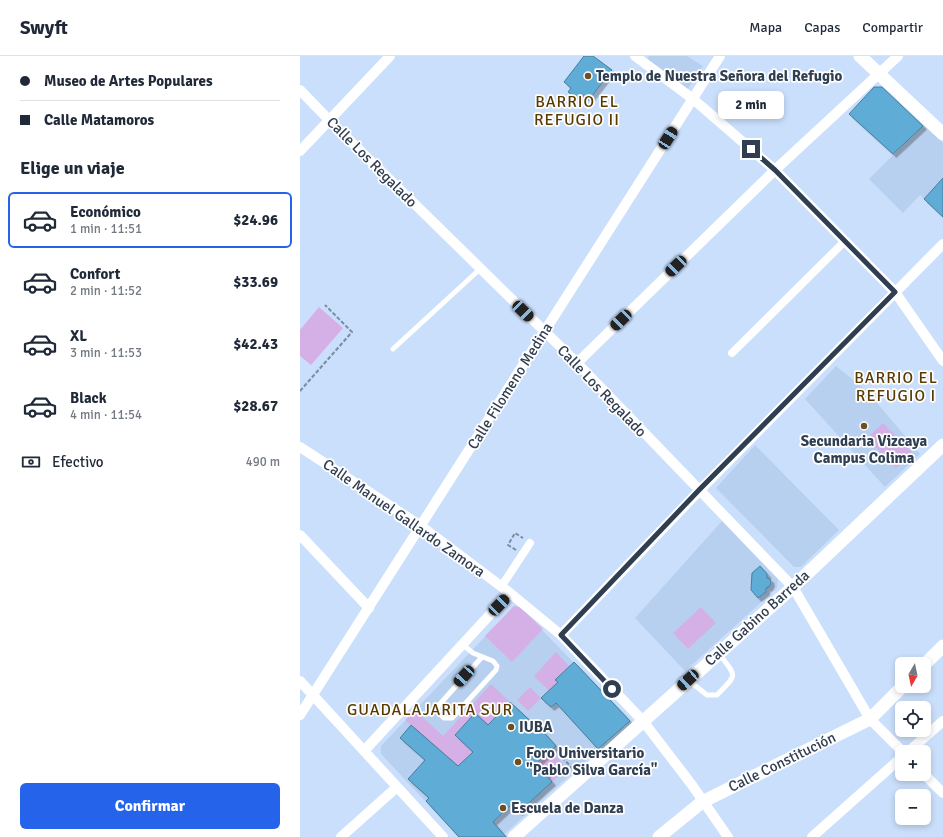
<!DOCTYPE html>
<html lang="es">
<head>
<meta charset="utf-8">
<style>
	body { margin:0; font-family:Signika,sans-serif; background:#f2f2f3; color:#1f2937; height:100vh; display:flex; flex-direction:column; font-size:15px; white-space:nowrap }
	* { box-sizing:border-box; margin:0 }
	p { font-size:13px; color:#747a83 }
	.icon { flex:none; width:22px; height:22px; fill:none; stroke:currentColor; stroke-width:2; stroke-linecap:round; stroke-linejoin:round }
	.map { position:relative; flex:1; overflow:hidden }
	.drawer { display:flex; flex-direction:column; background:#fff; width:300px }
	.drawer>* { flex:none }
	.hud { display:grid; align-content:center; height:88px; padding:0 20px; background:#fff }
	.needle { width:26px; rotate:189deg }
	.tools { position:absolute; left:595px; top:601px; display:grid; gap:8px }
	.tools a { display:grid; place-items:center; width:36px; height:36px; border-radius:6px; background:#fff; box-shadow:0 2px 6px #0003; font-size:20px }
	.end { position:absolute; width:18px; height:18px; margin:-9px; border:5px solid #303e51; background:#fff; box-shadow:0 0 0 2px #fff }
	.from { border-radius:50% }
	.bubble { position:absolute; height:28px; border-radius:6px; background:#fff; box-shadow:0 2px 6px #0003; font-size:13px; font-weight:700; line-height:28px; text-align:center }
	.car { position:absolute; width:12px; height:24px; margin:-12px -6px; border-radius:5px; box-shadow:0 0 3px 1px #0007; background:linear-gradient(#222 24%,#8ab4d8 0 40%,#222 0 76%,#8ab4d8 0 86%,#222 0) }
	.hud b { display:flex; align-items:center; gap:14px; height:38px; font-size:15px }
	.hud b+b { border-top:1px solid #e0e1e3 }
	.hud i { width:10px; height:10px; background:#1f2937 }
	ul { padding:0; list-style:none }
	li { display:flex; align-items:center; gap:12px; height:56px; margin:0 8px 6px; padding:0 12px; border:2px solid transparent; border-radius:6px }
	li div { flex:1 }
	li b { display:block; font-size:15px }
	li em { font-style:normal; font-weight:700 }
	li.on { border-color:#2563eb }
	li>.icon { width:36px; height:36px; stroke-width:1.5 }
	h2 { padding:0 20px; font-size:18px; line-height:48px }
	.pay { display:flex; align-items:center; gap:10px; height:44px; padding:0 20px; font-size:15px }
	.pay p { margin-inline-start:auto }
	.cta { display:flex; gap:8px; margin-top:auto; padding:8px 20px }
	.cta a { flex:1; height:46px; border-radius:6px; background:#2563eb; color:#fff; font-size:16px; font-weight:700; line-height:46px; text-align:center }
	header { display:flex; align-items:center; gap:24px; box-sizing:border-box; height:56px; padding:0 20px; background:#fff; border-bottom:1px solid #e0e1e3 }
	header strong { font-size:19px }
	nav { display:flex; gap:22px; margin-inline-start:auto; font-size:14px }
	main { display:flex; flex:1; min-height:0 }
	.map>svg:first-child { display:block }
</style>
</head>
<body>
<header>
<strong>Swyft</strong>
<nav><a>Mapa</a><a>Capas</a><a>Compartir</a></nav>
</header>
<main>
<section class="drawer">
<div class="hud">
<b><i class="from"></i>Museo de Artes Populares</b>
<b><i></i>Calle Matamoros</b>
</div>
<h2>Elige un viaje</h2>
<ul>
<li class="on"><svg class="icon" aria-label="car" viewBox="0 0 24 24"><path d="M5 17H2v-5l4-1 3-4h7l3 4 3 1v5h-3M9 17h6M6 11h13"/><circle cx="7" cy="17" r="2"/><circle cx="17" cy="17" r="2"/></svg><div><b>Económico</b><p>1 min · 11:51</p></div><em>$24.96</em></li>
<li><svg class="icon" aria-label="car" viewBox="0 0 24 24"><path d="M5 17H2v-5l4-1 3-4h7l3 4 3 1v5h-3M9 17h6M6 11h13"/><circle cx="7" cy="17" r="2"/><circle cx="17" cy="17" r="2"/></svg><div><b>Confort</b><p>2 min · 11:52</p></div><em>$33.69</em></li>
<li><svg class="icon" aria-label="car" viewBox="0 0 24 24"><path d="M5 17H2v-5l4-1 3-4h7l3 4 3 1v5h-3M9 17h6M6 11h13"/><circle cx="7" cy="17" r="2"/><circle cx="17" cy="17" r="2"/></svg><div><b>XL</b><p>3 min · 11:53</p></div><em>$42.43</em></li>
<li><svg class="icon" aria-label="car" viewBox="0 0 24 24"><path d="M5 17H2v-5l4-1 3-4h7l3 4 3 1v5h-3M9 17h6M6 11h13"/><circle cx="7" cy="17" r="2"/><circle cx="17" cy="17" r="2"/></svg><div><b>Black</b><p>4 min · 11:54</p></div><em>$28.67</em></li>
</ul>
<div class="pay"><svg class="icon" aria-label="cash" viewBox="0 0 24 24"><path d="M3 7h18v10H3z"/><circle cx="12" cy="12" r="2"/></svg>Efectivo<p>490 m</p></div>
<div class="cta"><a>Confirmar</a></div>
</section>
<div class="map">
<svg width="643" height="781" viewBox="0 0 643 781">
	<defs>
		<filter id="shadow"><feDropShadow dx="3.5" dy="3.5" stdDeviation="0" flood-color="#0004"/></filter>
	</defs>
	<rect width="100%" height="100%" fill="#cadffb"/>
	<!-- built -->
	<path fill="#b8d0ef" d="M349,0H387L403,10L388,33L347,3Z
		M623,69L643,87V122L624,143L620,139L603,157L569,123Z
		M536,310L567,335L620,398L585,431L505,343Z
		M455,389L539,474L501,511H494L416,432Z
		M422,465L478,524L477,532L385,615L335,562Z
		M214,550L220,551L330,665L201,781H159L81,698V690Z"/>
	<!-- green -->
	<path fill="#d5b0e6" d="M19,251L43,272L11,309L0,300V274Z
		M583,367L612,396L596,412L567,382Z
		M214,550L220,551L243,573L212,606L185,580Z
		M401,551L416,567L388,593L373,577Z
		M256,596L269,610L256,624L258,626L249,635L234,620Z
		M191,628L210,646L188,669L175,657L155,678L173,696L158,710L105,664L115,654L143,680Z
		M230,631L241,642L228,655L217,644Z
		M251,695L267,712L252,726L246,719L248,717L243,712L223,731L217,725Z"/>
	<!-- building -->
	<path fill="#5facd7" stroke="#477e9c" filter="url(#shadow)" d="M284,0H293L312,14L289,44L281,38L277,43L268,36L271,32L264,26Z
		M574,31H582L623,70L593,98L549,58Z
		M643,122V161L624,143Z
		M460,510L467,518V522L470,523L471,527L469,531L466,532V536L458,542L451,534L452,517Z
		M274,606L330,665L298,693L256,647L251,651L241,642L258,626L255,624Z
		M210,646L238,672L239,671L256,690L237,707L248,717L246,719L252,726L219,756L212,748L193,766L206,781H159L126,745L129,742L108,723L125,704L100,682L111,669L158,710L173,696L155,679L175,657L188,669Z"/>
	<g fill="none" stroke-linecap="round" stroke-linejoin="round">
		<!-- path -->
		<path stroke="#7b8da4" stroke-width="2" stroke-dasharray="4 2" stroke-linecap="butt" d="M0,335L52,276L25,249
			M216,494L208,489L215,477L223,482
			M258,697L273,713"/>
		<!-- service -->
		<path stroke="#fff" stroke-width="5" d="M93,293L180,213
			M163,589L173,597L193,605L197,610L196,614L152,662H144C140,658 136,655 139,649L182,601
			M388,624L407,639H417C437,618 438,622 419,598"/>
		<!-- pedestrian -->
		<path stroke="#fff" stroke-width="8" d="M432,297L545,185
			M201,531L230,487"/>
		<!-- minor -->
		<path stroke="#fff" stroke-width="10" d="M335,0L393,43L475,114L595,236L643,305
			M0,34L34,69L277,307L493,531L570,663L603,696
			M0,95L90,0
			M277,307L475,114L598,0
			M0,391L121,470L210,537L261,579L343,665L392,729L428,781
			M0,479L69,552
			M261,579L399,435L643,188
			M0,625L143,781
			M0,659L420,0
			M64,695L210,537
			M608,696L643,665
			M624,718L643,737
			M41,781L97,731
			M512,781L602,701"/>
		<!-- tertiary -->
		<path stroke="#fff" stroke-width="13" d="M560,0L643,78
			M624,609L643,590
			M214,781L493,531L643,389
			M359,781L402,746L570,663L603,630"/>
	</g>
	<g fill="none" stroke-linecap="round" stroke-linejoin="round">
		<!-- route -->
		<path stroke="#303e51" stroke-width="5" d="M312,633L261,579L399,434L595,236L475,114L451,93"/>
	</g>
	<!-- markers -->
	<g fill="#6d4f23" stroke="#fefefe" stroke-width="1.5">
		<circle cx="288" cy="20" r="4"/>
		<circle cx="564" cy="370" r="4"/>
		<circle cx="211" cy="671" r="4"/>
		<circle cx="218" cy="706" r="4"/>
		<circle cx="203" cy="752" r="4"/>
	</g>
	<g text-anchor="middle" stroke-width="3.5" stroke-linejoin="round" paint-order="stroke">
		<!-- poi labels -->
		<g font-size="15" font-weight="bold" fill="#303e51" stroke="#fefefe" text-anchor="start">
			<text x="296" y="25">Templo de Nuestra Señora del Refugio</text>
			<text x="564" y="390" text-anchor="middle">Secundaria Vizcaya<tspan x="564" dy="17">Campus Colima</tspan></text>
			<text x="219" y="676">IUBA</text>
			<text x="226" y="702">Foro Universitario<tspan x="226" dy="17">"Pablo Silva García"</tspan></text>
			<text x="211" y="757">Escuela de Danza</text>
		</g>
		<!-- street labels -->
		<g font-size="15" fill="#303e51" stroke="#fefefe">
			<text transform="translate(72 106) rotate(45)" y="5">Calle Los Regalado</text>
			<text transform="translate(210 330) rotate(-58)" y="5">Calle Filomeno Medina</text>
			<text transform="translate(302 335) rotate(46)" y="5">Calle Los Regalado</text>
			<text transform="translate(104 462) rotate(35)" y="5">Calle Manuel Gallardo Zamora</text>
			<text transform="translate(457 562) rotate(-42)" y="5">Calle Gabino Barreda</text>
			<text transform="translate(482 706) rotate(-26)" y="5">Calle Constitución</text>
		</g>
		<!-- neighbourhood labels -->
		<g font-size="16" letter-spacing="1" fill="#593a00" stroke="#fefefe">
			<text x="277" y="51">BARRIO EL<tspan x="277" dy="18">REFUGIO II</tspan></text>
			<text x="596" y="327">BARRIO EL<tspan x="596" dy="18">REFUGIO I</tspan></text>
			<text x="130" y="659">GUADALAJARITA SUR</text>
		</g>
	</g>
</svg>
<div class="tools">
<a><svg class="needle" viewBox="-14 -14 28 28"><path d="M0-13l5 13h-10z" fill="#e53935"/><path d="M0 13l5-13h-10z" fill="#747a83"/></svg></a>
<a><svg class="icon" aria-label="locate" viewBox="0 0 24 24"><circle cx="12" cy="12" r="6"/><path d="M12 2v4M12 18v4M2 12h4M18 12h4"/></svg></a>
<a>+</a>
<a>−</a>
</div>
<i class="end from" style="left:312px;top:633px"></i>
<i class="end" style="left:451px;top:93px"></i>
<div class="bubble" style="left:418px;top:35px;width:66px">2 min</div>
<i class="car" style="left:368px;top:82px;rotate:33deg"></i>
<i class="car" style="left:376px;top:210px;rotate:226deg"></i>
<i class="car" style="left:223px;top:255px;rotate:134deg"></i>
<i class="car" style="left:321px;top:264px;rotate:226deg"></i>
<i class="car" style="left:199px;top:549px;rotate:44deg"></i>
<i class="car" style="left:164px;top:620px;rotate:222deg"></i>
<i class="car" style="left:388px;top:624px;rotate:228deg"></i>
</div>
</main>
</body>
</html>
